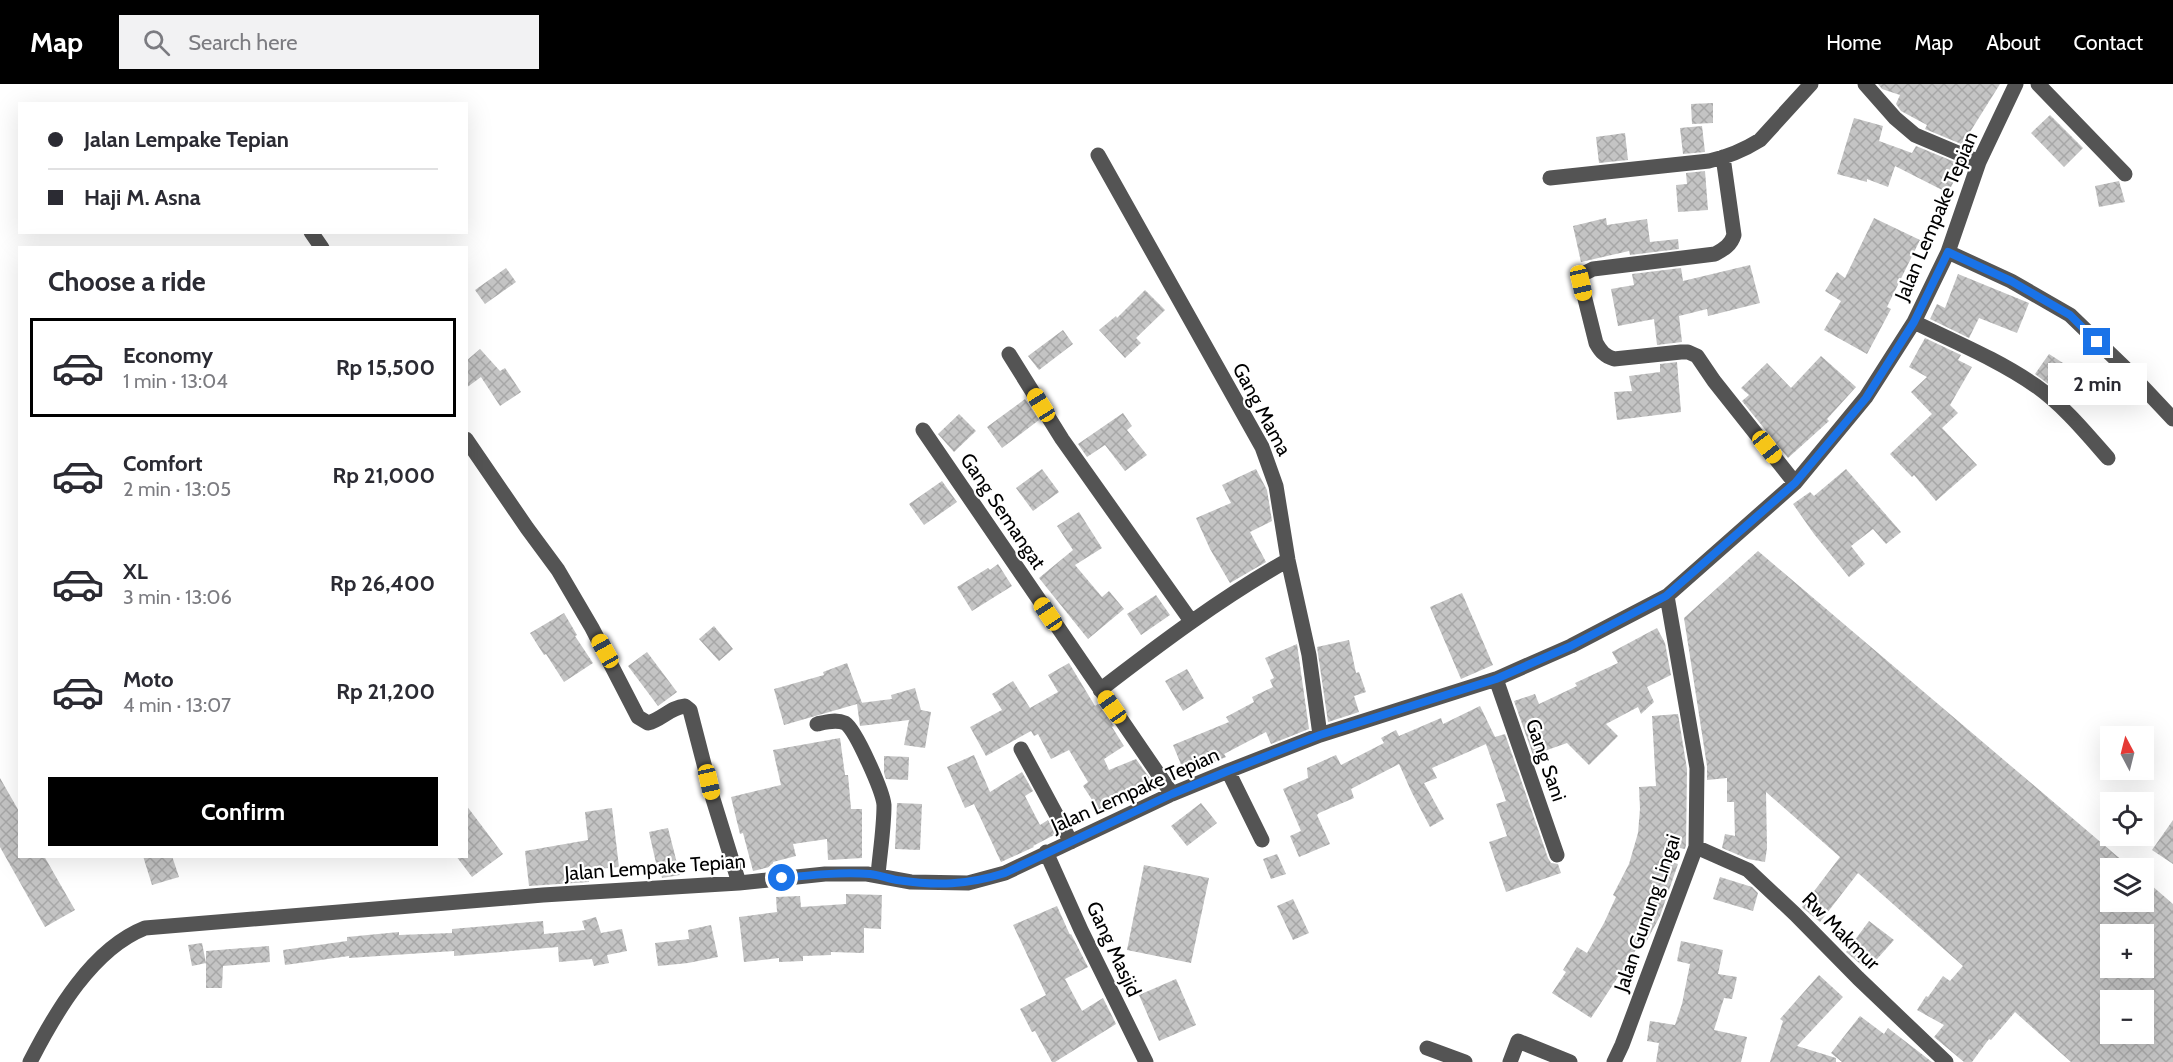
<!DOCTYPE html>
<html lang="en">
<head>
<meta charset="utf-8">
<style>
	body { margin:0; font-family:Cabin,sans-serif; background:#f2f2f3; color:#2b2b33; height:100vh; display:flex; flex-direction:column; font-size:22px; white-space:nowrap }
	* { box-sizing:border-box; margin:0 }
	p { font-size:20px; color:#7c7c81 }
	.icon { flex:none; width:33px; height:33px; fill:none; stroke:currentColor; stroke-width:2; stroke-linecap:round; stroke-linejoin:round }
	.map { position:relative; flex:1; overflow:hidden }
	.drawer { position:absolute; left:18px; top:162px; width:450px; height:612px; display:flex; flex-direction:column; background:#fff; border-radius:0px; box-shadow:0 6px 24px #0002 }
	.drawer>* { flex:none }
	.top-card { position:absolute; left:18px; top:18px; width:450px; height:132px; border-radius:0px; box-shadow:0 6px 24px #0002; display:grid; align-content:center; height:132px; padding:0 30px; background:#fff }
	.needle { width:39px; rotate:353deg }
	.tools { position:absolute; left:2100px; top:642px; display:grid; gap:12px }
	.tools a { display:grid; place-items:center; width:54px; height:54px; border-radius:0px; background:#fff; box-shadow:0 6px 24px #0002; font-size:30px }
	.end { position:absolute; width:27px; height:27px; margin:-14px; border:8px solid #1a73e8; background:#fff; box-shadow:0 0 0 3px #fff }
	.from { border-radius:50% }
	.bubble { position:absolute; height:42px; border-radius:0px; background:#fff; box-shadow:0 6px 24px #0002; font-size:20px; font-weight:700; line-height:42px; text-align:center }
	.car { position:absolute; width:18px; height:36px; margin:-18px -9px; border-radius:8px; box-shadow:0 0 4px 2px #0007; background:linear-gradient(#f5c518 24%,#345 0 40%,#f5c518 0 76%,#345 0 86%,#f5c518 0) }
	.top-card b { display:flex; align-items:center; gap:21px; height:57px; font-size:22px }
	.top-card b+b { border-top:2px solid #e1e1e2 }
	.top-card i { width:15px; height:15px; background:#2b2b33 }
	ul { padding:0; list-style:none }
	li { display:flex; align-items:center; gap:18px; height:99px; margin:0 12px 9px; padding:0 18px; border:3px solid transparent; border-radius:0px }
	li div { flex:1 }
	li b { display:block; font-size:22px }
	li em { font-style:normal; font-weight:700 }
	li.selected { border-color:#000 }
	li>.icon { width:54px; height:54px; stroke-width:1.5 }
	h2 { padding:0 30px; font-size:27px; line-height:72px }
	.primary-button { display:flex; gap:12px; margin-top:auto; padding:12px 30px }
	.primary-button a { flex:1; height:69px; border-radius:0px; background:#000; color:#fff; font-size:24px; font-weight:700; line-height:69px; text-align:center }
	header { display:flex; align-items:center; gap:36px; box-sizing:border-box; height:84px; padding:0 30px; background:#000; color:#fff }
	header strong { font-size:28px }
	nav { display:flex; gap:33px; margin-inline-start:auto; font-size:21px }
	.search { width:420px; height:54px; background:#f2f2f3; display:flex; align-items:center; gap:15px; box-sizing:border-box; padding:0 21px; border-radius:0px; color:#7c7c81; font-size:22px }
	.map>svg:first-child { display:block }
</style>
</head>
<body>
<header>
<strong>Map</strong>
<div class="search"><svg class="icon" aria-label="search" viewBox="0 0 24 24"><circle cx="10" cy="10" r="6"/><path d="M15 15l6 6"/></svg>Search here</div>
<nav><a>Home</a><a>Map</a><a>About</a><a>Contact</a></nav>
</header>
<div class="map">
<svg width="2173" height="978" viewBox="0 0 2173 978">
	<defs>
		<pattern id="building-cross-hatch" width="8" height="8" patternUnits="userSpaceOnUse" patternTransform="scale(1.5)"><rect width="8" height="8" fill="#c4c4c4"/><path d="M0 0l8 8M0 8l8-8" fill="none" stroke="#a7a7a7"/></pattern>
	</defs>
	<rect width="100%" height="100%" fill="#fff"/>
	<!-- building -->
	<path fill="url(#building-cross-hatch)" fill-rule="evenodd" d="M1878,0H2000L1965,56L1973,60L1971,64L1925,45L1927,41L1901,27L1896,20L1900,11L1882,5Z
		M1713,19V39L1692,40L1691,20Z
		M2050,31L2083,64L2064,83L2031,49Z
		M1854,34L1883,42L1879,57L1912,69L1916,62L1962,81L1948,109L1895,82L1888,103L1867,95V98L1837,90Z
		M1702,42L1705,68L1683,70L1680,44Z
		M1625,49L1628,76L1599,79L1596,53Z
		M1705,87L1708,126L1678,128L1676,101L1687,100L1686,89Z
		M2119,97L2125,118L2099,123L2095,102Z
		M1606,134L1607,141L1647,135L1650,158L1678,155L1679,165L1630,171L1629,167L1581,178L1573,142Z
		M1874,134L1920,156L1887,223L1891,225L1867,270L1824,246L1841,217L1825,207L1837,188L1845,194Z
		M1750,181L1760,219L1708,232L1707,225L1679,232L1682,258L1657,261L1654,235L1618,242L1611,205L1634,201L1632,190L1681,184L1683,197Z
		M506,184L516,198L485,220L475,206Z
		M1958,190L2029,219L2017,249L1979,234L1969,254L1930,235L1937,220L1945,224Z
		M1145,206L1165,226L1136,254L1141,259L1125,274L1099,246L1116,232L1117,234Z
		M1063,246L1073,260L1039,286L1028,272Z
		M1925,254L1961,271L1958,276L1972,283L1950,321L1958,329L1942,344L1977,381L1936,417L1914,391L1912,393L1890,370L1932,330L1911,308L1927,293L1909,283Z
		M480,265L500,287L505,284L521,308L500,322L481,293L466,304V277Z
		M2049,270L2074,286L2059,308L2035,290Z
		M1821,272L1856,303L1827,335L1829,337L1788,374L1742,317L1749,311L1741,304L1767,279L1791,304Z
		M1677,278L1681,328L1617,336L1614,308L1632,307L1629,292L1660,288V280Z
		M1025,315L1039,336L1002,364L987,343Z
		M1123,329L1132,342L1127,346L1147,371L1125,387L1105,361L1087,373L1078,360Z
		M959,330L976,347L954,368L938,350Z
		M1042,385L1059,408L1033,427L1016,404Z
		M1256,385L1267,406L1272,437L1250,448L1266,478L1230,499L1210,465L1196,434L1231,419L1222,401Z
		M1846,385L1901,448L1886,460L1873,445L1851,462L1865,480L1849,493L1814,450L1793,420L1810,408L1814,412Z
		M942,397L957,418L924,441L909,420Z
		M1079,428L1102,464L1075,481L1102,513L1109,507L1124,525L1088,555L1039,494L1073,466L1057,442Z
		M1758,467L2131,784H2110V818H2144V795L2173,820V978H2071L2015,928L1991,956L1989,955L1972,978H1964L1934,953L1944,941L1917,926L1926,912L1928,913L1943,892L1950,897L1963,882L1858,789L1820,838L1804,825L1802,823L1840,773L1766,708L1767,764L1765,778L1748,775L1722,764L1725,750L1735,752L1734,718H1727V694L1707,696V682L1684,534ZM2110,850H2144V884H2110ZM2110,916H2144V950H2110Z
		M998,480L1012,502L972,527L957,503L988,484L990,486Z
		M1462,509L1493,581L1461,595L1430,523Z
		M1156,511L1170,531L1141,551L1127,530Z
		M564,529L577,551L575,552L593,579L564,598L546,570L544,571L530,549Z
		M714,542L733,565L719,577L699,555Z
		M1657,544L1665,559L1671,591L1647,603L1654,618L1641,630L1638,623L1606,640L1618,652L1589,681L1567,659L1533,671L1514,617L1535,610L1539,620L1577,602L1575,599L1618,579L1612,568Z
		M1349,556L1356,589L1359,588L1366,608L1354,612L1359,628L1328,638L1317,563Z
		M1297,560L1309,645L1271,660L1266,648L1224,670L1226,673L1185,690L1173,661L1229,638L1226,633L1254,618L1252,613L1273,603L1270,596L1274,594L1265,574Z
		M647,568L677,608L658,622L628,582Z
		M847,579L862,619H860L892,615L891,611L915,604L921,626L931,628L925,664L904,661L909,636L860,642L857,620L784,641L774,605L824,591L823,588Z
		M1069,579L1095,622L1098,620L1114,642L1112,643L1124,662L1104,675L1109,686L1136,675L1151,696L1117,715L1100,728L1083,702L1088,698L1069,666L1051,675L1038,650L1034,652L1031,647L986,672L970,643L1002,626L992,610L1013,597L1030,624L1058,608L1048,591Z
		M1187,585L1204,614L1183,627L1165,597Z
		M1480,622L1495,653L1505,650L1548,774L1551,779L1558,780L1561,789L1506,808L1489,758L1507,752L1496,720L1506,717L1486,660L1432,684L1437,694L1424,699L1444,735L1430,743L1412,709L1399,680L1351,705L1354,714L1319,729L1317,731L1330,760L1299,773L1290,752L1301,747L1283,705L1308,694L1307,684L1336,671L1341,681L1384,659L1381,654L1396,646L1399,652L1441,634L1443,640Z
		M1678,630L1687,685L1686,761L1685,765L1669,762L1666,776L1678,780L1660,832L1645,860L1641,858L1591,934L1552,909L1566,888L1563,886L1577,863L1587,869L1604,839L1616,813L1613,811L1629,780L1638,749L1640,725L1639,703L1656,702L1652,632Z
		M840,654L845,691H848L851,725H862V774L828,776L827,755L793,760L796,772L773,778L774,782L753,787L743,749L740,750L731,713L781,701L773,666Z
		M974,671L990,708L1022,688L1033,707L1025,712L1040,741L1048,736L1056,750L1033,762L1034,763L1001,778L974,720L965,724L947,683Z
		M884,672L909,673L908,696L886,695L884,689Z
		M0,694L20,729V772H44L75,826L45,843L0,763Z
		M897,719L922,720L920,766L895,765Z
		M1201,719L1217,739L1187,762L1171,742Z
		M466,721L503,770L472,793L456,772H466Z
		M612,724L619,783L587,786L589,798L529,802L525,767L588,756L585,728Z
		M2173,736V780L2152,766Z
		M668,744L680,791L662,794L659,778L656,779L649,748Z
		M1277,770L1286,790L1271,795L1263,775Z
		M143,772H172L179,793L152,801Z
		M1144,781L1209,794L1191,879L1127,866Z
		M1720,793L1752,803L1758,809L1753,827L1713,815Z
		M846,810L882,811L881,845L864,844V869L831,868V871L803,872V877L779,878V874L744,878L739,833L777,828L776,813L800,812L801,823L846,820Z
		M1293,815L1309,849L1293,856L1277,822Z
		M1057,822L1070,851L1071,850L1088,883L1065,895L1082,927L1103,914L1116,940L1055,978H1052L1035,947L1032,948L1020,925L1046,911L1013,841Z
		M596,833L601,849L622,845L627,867L607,871L609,879L594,882L592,875L559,878L558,863L454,872V867L349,874V872L285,881L283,866L347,857V853L399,848V851L452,849V845L543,837L544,850L585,846L582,837Z
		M1869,837L1894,856L1869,884L1865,881L1864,883L1846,868Z
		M711,841L718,873L688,879L658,882L655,859L689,855L688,846Z
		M1681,857L1723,866L1718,890L1737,893L1732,915L1724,914L1714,946L1747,953L1741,978H1656L1659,959L1647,957L1650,937L1675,941L1682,920L1690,880L1677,877Z
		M202,859L206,879L192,882L188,861Z
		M269,862L270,878L223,882L222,904H206V867Z
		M1819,891L1843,913L1797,962L1836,974V978H1770L1783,937L1780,935Z
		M1176,895L1196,941L1159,957L1139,911Z
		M1860,932L1884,950L1888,944L1932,978H1842L1831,969Z"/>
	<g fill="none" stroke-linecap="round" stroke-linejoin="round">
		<!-- minor -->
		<path stroke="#545454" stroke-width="15" d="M1865,0L1895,34L1915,51L1979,78
			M2038,0L2125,90
			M1098,71L1262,363L1276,402L1288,476L1309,571L1320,651
			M1723,73L1734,151C1731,161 1724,165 1715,170L1593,185L1583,190L1581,199L1596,259C1601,268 1605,272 1614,275L1681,268H1688L1697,272L1714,297L1795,399
			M1550,94L1709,77C1727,73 1744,66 1760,56L1811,0
			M311,148L322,164
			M1948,168L2011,197L2070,231L2125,284L2173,335
			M1914,238C1955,258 1999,276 2036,302C2064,322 2086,349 2108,374
			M1009,270L1062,355L1191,537
			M923,346L1172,710
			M466,355L527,444L558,486L592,544L638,633L648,639C661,636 671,623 685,622L690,626L713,715L739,799
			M1496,595L1557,771
			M1100,606C1161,559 1221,514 1288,476
			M817,640C826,638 836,635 845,639C856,646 883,708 884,721C884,744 880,768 878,791
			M1021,665L1071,758
			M1228,687L1262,756
			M1696,763L1748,786L1795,830L1858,894L1946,978
			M1046,768L1081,846L1146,978
			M1427,964L1465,978
			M30,978C55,929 92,865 145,844L543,811L739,799L825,790H867L911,798L968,799L1005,789L1172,710L1228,687L1320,651L1496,595L1571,562L1667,512L1795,399L1866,313L1914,238L1948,168L1979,78L2016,0
			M1510,978L1518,957L1570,978
			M1614,978L1622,961L1696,763L1697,684L1667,512"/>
	</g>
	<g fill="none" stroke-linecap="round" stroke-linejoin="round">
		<!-- route -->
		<path stroke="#1a73e8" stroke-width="8" d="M782,794C811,791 840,788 870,790C879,791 887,794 897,796C937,802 967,801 1005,789L1172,710L1228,687L1320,651L1496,595L1571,562L1666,512L1795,399L1866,314L1914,238L1948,168L2011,197L2070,231L2097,258"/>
	</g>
	<g text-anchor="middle" stroke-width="4.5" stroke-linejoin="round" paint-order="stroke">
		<!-- street labels -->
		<g font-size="20" fill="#000" stroke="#fff">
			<text transform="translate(1936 132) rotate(-67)" y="7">Jalan Lempake Tepian</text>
			<text transform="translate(1262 325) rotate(62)" y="7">Gang Mama</text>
			<text transform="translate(1003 427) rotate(56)" y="7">Gang Semangat</text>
			<text transform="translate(1546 676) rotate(71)" y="7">Gang Sani</text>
			<text transform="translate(1135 706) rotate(-24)" y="7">Jalan Lempake Tepian</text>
			<text transform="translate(655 783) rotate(-4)" y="7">Jalan Lempake Tepian</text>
			<text transform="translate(1647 829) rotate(-71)" y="7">Jalan Gunung Lingai</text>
			<text transform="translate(1841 847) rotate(45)" y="7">Rw Makmur</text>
			<text transform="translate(1114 865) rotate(65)" y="7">Gang Masjid</text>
		</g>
	</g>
</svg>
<div class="tools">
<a><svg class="needle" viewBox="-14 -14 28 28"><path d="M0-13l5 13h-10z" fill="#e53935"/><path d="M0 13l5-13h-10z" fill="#7c7c81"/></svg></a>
<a><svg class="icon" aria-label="locate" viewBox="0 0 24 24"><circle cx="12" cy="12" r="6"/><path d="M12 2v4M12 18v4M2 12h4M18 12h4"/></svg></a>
<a><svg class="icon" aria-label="layers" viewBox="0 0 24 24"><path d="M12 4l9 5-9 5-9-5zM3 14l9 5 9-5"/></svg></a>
<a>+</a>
<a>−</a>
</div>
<i class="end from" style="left:782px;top:794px"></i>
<i class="end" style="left:2097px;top:258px"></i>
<div class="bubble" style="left:2048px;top:279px;width:99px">2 min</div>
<i class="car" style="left:1581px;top:199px;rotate:167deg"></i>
<i class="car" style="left:1041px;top:321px;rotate:328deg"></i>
<i class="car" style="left:1767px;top:363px;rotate:142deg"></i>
<i class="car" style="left:1048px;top:530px;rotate:326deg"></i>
<i class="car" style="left:605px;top:567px;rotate:331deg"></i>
<i class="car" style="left:1112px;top:623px;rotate:325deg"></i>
<i class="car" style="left:709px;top:698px;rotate:167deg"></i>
<div class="top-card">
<b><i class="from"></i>Jalan Lempake Tepian</b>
<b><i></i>Haji M. Asna</b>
</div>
<section class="drawer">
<h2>Choose a ride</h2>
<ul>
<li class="selected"><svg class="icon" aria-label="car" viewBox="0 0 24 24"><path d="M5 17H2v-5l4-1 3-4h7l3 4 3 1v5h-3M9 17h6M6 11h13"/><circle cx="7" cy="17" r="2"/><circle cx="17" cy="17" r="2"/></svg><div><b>Economy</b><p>1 min · 13:04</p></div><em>Rp 15,500</em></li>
<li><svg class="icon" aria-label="car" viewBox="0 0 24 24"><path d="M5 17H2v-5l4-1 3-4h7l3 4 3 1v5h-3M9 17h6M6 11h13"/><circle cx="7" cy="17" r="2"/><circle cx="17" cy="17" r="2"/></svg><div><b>Comfort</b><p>2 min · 13:05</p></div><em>Rp 21,000</em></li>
<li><svg class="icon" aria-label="car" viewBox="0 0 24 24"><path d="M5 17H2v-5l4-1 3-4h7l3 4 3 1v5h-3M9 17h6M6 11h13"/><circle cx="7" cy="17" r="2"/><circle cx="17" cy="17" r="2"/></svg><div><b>XL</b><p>3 min · 13:06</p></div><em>Rp 26,400</em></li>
<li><svg class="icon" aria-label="car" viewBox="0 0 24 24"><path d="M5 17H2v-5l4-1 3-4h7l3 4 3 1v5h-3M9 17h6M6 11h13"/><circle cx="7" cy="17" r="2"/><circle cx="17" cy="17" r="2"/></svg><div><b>Moto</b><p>4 min · 13:07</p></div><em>Rp 21,200</em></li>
</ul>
<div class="primary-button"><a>Confirm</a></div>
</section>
</div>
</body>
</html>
